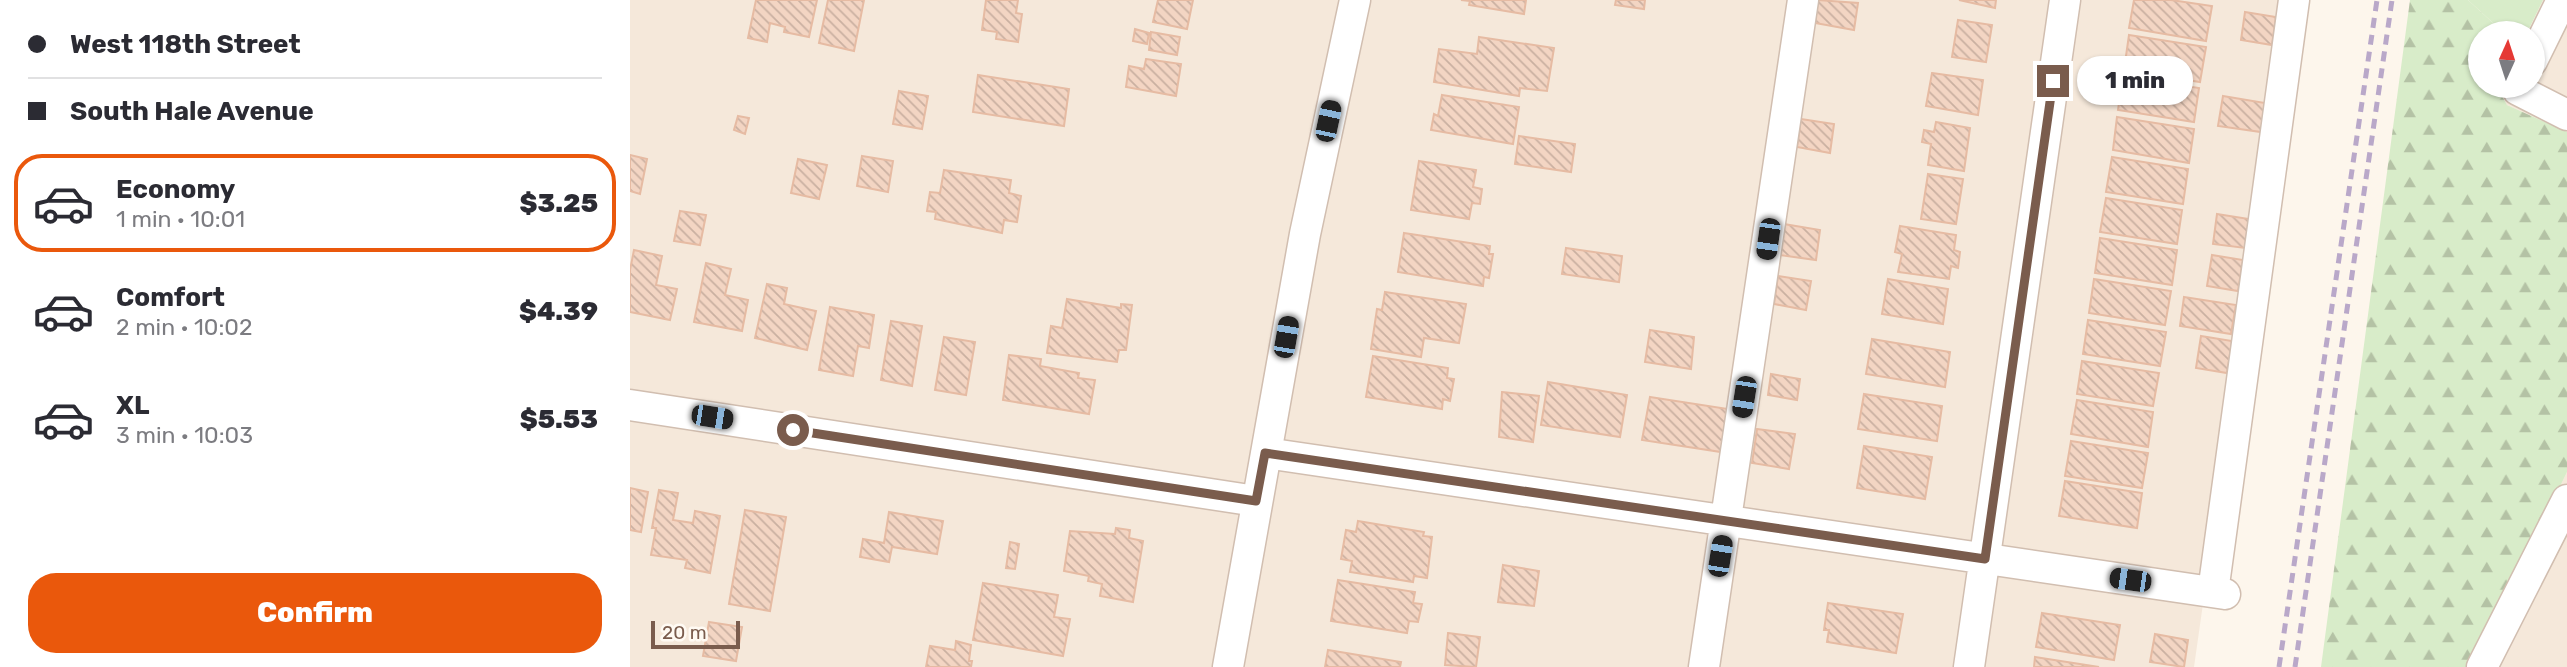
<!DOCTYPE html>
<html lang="en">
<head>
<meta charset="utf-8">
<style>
	body { margin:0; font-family:Rubik,sans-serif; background:#f7f7f7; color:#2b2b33; height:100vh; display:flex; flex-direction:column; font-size:26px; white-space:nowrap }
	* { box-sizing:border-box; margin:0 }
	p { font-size:23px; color:#7c7c81 }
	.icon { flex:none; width:38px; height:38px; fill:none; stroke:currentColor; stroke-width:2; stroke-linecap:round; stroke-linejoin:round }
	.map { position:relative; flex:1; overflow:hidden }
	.sheet { display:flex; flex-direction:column; background:#fff; width:630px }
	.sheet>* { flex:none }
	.guide { display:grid; align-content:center; height:154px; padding:0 28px; background:#fff }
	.needle { width:46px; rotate:3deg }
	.buttons { position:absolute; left:1838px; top:21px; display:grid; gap:14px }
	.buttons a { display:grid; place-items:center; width:77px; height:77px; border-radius:50%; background:#fff; box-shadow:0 2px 5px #0004; font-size:35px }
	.scale { position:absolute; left:21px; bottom:18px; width:89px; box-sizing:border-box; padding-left:7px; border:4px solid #7a5c4d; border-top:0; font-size:19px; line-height:24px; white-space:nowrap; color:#7a5c4d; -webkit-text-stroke:5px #fffaf3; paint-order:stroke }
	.end { position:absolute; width:32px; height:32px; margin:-16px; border:9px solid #7a5c4d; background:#fff; box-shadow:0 0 0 4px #fff }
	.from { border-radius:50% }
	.bubble { position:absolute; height:49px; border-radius:24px; background:#fff; box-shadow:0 2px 5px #0004; font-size:23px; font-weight:800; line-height:49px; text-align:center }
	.car { position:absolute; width:21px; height:42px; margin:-21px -10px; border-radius:9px; box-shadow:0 0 5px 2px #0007; background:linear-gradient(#222 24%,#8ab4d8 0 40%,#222 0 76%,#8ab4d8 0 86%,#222 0) }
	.guide b { display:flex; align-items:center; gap:24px; height:66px; font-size:26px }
	.guide b+b { border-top:2px solid #e1e1e2 }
	.guide i { width:18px; height:18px; background:#2b2b33 }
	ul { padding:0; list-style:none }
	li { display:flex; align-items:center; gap:21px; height:98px; margin:0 14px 10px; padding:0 14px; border:4px solid transparent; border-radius:28px }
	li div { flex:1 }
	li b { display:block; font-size:26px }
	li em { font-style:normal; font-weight:800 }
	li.selected { border-color:#ea580c }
	li>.icon { width:63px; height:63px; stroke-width:1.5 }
	.primary-button { display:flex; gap:14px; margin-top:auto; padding:14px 28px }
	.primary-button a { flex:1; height:80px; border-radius:28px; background:#ea580c; color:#fff; font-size:28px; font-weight:800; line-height:80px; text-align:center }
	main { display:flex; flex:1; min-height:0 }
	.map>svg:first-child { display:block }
</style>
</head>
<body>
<main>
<section class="sheet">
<div class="guide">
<b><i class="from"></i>West 118th Street</b>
<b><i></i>South Hale Avenue</b>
</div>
<ul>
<li class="selected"><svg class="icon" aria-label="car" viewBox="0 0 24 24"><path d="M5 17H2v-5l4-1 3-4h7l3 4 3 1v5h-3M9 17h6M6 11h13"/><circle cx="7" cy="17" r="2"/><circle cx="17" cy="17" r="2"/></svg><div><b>Economy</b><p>1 min · 10:01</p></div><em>$3.25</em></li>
<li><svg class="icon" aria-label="car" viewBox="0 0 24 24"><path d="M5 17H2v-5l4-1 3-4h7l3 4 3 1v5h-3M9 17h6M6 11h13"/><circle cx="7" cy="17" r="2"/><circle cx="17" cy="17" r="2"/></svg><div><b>Comfort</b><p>2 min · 10:02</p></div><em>$4.39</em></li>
<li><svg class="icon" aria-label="car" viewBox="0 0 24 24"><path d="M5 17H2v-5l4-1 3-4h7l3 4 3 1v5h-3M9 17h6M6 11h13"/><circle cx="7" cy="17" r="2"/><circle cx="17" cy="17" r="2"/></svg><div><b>XL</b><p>3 min · 10:03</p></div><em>$5.53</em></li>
</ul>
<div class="primary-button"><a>Confirm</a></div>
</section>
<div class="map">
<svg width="1937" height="667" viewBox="0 0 1937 667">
	<defs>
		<pattern id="forest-firs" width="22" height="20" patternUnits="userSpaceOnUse" patternTransform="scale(1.75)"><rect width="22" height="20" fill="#d8ecc9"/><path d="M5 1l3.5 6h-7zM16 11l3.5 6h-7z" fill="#b4c2a5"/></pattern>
		<pattern id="building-back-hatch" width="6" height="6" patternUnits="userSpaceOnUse" patternTransform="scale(1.75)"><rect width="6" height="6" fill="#f3d5c3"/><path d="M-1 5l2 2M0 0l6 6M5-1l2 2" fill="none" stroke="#cab0a1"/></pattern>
	</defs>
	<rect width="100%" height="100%" fill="#fdf6ec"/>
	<!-- residential -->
	<path fill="#f5e8da" d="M0,0H1659L1564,667H0Z
		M1913,0H1937V132L1877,105L1872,96L1875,86H1902V33H1897Z
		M1937,472V667H1842L1862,623Z"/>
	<!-- green -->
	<path fill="#d8ecc9" d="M1838,0H1913L1897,33H1874Z"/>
	<!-- forest -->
	<path fill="url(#forest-firs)" d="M1780,0H1838L1874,33H1850V86H1875L1872,96L1877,105L1937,132V472L1842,667H1691Z"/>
	<!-- building -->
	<path fill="url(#building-back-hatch)" stroke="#e6bba3" stroke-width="2" d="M126,0H187L179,37L154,32L155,27L140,23L137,42L118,38Z
		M198,0H234L224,51L189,43Z
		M356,0H388L386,13L392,14L388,42L366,39L367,32L352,30Z
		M528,0H563L557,29L523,22Z
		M831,0H896L894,14L839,5L840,1Z
		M986,0H1015L1014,9L985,5Z
		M1188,0L1228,3L1224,30L1185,23Z
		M1329,0H1366L1365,8Z
		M1504,0H1541L1582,6L1576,41L1499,28Z
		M1615,12L1646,17L1642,45L1611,40Z
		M1328,20L1362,25L1356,62L1322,57Z
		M505,29L519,33L517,44L503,41Z
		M521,32L550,37L547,55L519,50Z
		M1499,35L1576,47L1570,82L1494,70Z
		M849,37L924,48L917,91L890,88L889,96L804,82L809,49L847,54Z
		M516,59L551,64L546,96L496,87L499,66L514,69Z
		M1302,73L1353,80L1348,115L1296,106Z
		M348,75L439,89L434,126L343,112Z
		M1493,76L1569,88L1564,122L1488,110Z
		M269,91L298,96L292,129L263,124Z
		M812,95L889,107L883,144L801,130L804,114L808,116Z
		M1593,96L1635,103L1631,132L1588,126Z
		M108,116L119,118L115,134L104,130Z
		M1487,117L1564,129L1559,163L1483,150Z
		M1171,119L1204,124L1200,153L1167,147Z
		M1306,122L1340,128L1334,171L1298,165L1301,144L1292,142L1294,130L1304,132Z
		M889,136L945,144L941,172L885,164Z
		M0,155L17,159L10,194L0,191Z
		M232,156L263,161L258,192L227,186Z
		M1482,157L1558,169L1553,204L1476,192Z
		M168,159L197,165L189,199L161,193Z
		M789,161L846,170L843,187L852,189L850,204L842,203L839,219L781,210Z
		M314,170L381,180L379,193L391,196L387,222L374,220L372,233L305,219L306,212L297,211L300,192L310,193Z
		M1298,174L1333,179L1326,224L1291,219Z
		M1476,198L1552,210L1547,244L1470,232Z
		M50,211L76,215L70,245L44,241Z
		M1587,214L1619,219L1615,248L1583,244Z
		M1154,224L1190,230L1186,260L1149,255Z
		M1270,226L1326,235L1324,250L1330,252L1328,268L1321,266L1319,279L1268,272L1272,254L1265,252Z
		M774,233L860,246L859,254H863L859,278L854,277L853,286L768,272Z
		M1470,238L1547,250L1542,285L1465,273Z
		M936,248L992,256L989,282L932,274Z
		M4,250L32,256L26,285L47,289L40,320L0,312V270Z
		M1582,255L1613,260L1608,291L1577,286Z
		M76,263L101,269L95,295L118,300L112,331L64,322Z
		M1148,276L1181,281L1176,310L1144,304Z
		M1258,279L1318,289L1313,324L1252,314Z
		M1464,279L1541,291L1535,325L1459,313Z
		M137,284L157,288L154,304L186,311L177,350L125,338Z
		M755,292L836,304L829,343L794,338L791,357L741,349L747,309L752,310Z
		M1554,297L1606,305L1601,334L1550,326Z
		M437,299L491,308V304L502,305L496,350H489L487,362L417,353L421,326L432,328Z
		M200,307L244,315L239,348L228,346L223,376L189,370Z
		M1458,320L1536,332L1530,366L1453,354Z
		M261,321L292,326L282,386L251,380Z
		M1020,330L1064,337L1061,369L1015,362Z
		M1571,336L1602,341L1597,373L1566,368Z
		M314,337L345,342L336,395L305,390Z
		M1242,339L1320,352L1315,387L1236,374Z
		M379,355L411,359L410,366L449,373L448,378L465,380L459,414L373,400Z
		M743,356L818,368L817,378L824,379L820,401L813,399L812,409L736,397Z
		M1452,361L1529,373L1523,406L1447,394Z
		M1141,374L1170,379L1167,400L1138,395Z
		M918,382L997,395L990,437L911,425Z
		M872,392L909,396L903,442L869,437Z
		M1234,394L1312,406L1307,441L1228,429Z
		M1020,397L1098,409L1091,452L1012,440Z
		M1447,400L1523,412L1518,447L1441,434Z
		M1127,429L1165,434L1159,469L1122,463Z
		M1441,441L1518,453L1512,488L1435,476Z
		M1234,446L1302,457L1295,499L1227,488Z
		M1435,481L1512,493L1507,528L1429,516Z
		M0,488L18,492L11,532L0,530Z
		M29,490L48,493L43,520L63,523L65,511L90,516L80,573L55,568L57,560L21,555L26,528H22Z
		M115,510L156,517L140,611L99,604Z
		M259,512L313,521L307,554L262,547L259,562L230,557L233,539L254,543Z
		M728,521L794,532L793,536L802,537L797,578L784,576L783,582L720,572L722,561L711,559L716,530L726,532Z
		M486,528L500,530L499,538L513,541L503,602L470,596L472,584L458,581L459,576L434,571L440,531L485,534Z
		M380,542L389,544L385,569L376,568Z
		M873,565L909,571L904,606L868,602Z
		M708,580L785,592L783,603L792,604L788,622L779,621L777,633L701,621Z
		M353,583L428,595L424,617L440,619L433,656L343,640Z
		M1198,603L1273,614L1266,653L1197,642L1199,630H1194Z
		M1412,613L1490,625L1484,660L1406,647Z
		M79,622L112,627L106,661L73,656Z
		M818,633L850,637L846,667L815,665Z
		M1525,634L1558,640L1554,667L1520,662Z
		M326,641L341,645L339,661H342L341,667H296L300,646L325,650Z
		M698,650L771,662L770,667H695Z
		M1405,657L1469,667H1404Z"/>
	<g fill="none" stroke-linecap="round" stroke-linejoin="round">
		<!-- minor casing -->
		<g stroke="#d1beb0" stroke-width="33">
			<path id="minor" d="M1902,61L1932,0
				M1890,86L1888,90L1937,115
				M0,405L626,501
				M636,453L1595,594
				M1583,592L1664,0
				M598,667L675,234L725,0
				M1074,667L1173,0
				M1339,667L1435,0
				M1852,667L1937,500"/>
		</g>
		<!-- minor -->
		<use href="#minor" stroke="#fff" stroke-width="30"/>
		<!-- rail -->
		<path stroke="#b9a8c9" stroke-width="5" stroke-dasharray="10 7" stroke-linecap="butt" d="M1649,667L1747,0
			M1665,667L1762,0"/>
	</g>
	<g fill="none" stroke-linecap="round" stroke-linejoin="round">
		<!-- route -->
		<path stroke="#7a5c4d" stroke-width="9" d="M163,430L626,501L635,453L1355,559L1423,81"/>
	</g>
</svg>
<div class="buttons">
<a><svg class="needle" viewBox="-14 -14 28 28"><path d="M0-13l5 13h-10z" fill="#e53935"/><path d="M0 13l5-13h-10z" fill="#7c7c81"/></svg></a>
</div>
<div class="scale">20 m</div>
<i class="end from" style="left:163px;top:430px"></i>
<i class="end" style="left:1423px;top:81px"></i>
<div class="bubble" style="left:1447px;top:56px;width:116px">1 min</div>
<i class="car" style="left:698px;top:121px;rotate:12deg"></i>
<i class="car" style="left:1138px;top:239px;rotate:188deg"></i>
<i class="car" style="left:656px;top:337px;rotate:10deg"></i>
<i class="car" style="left:1114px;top:397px;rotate:189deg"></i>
<i class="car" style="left:82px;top:417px;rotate:99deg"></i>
<i class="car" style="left:1090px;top:556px;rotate:9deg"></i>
<i class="car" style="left:1500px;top:580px;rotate:278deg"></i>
</div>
</main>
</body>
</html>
